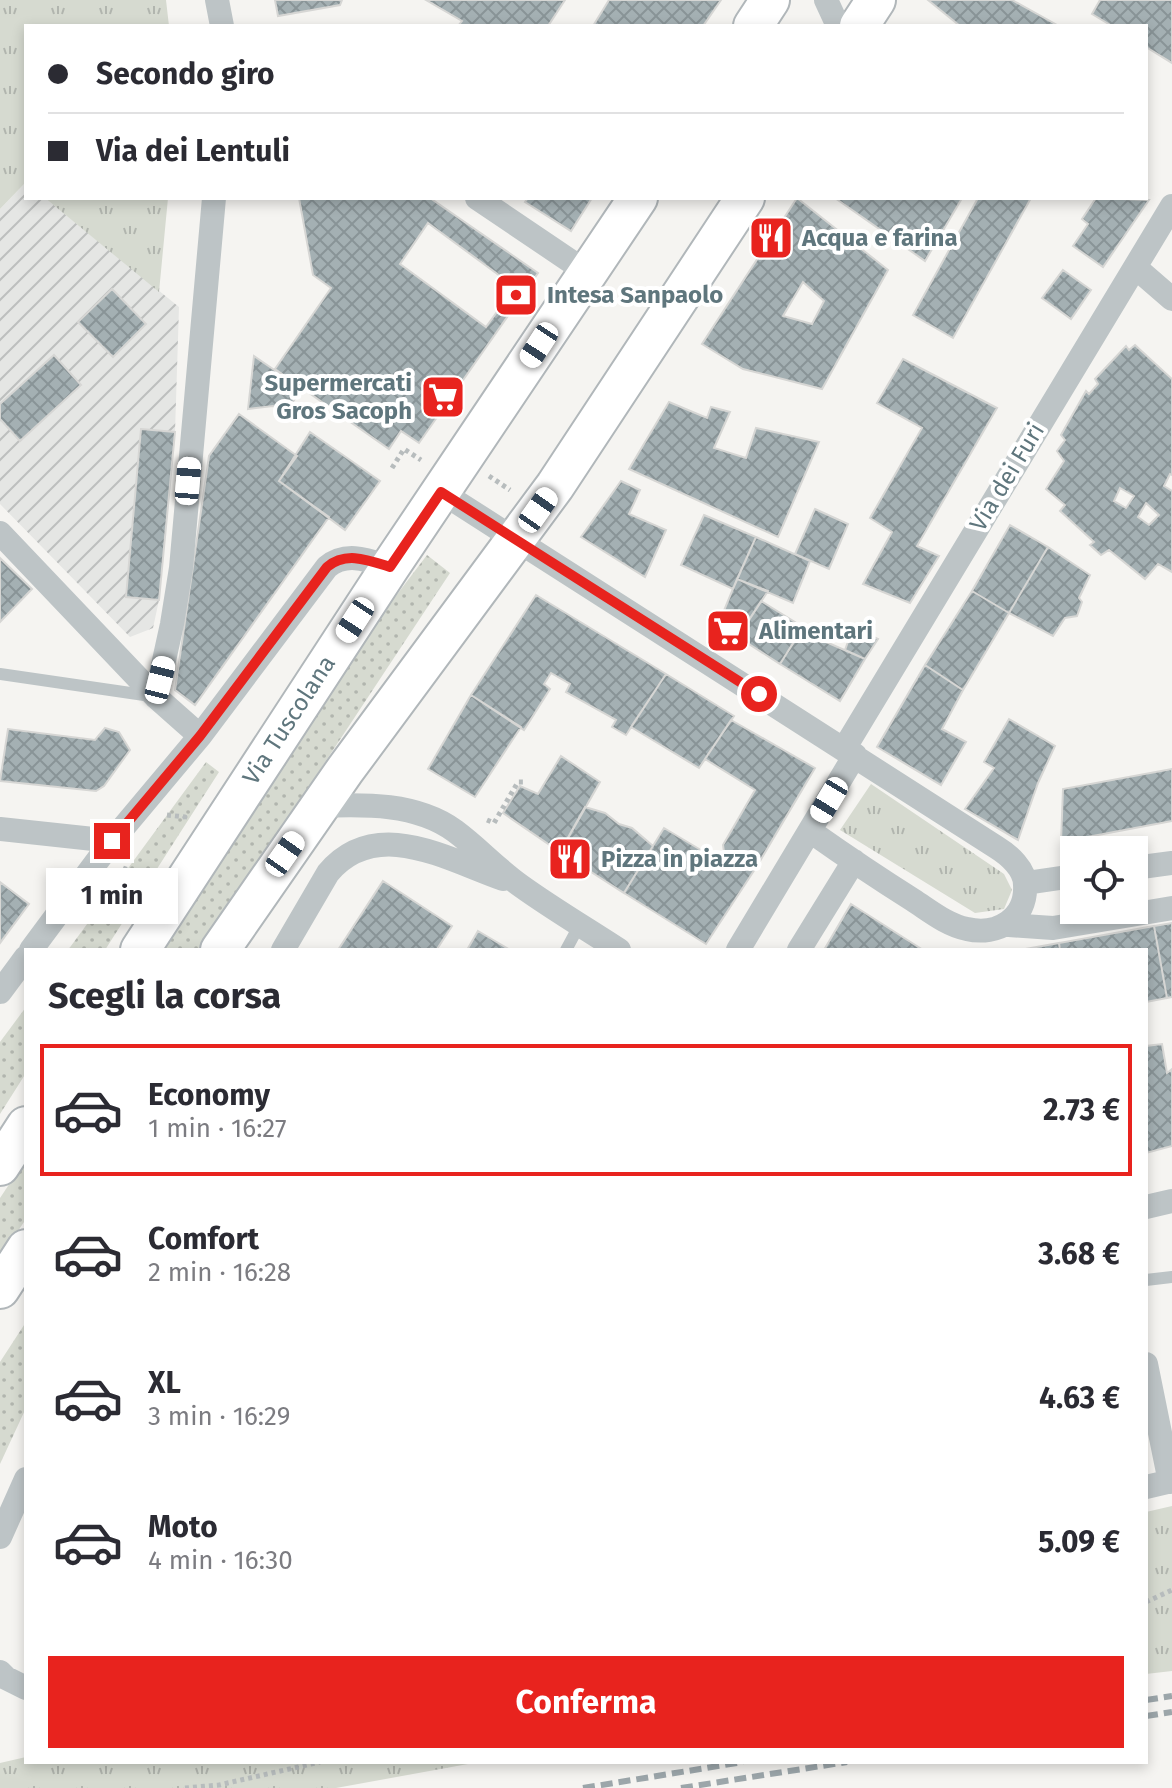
<!DOCTYPE html>
<html lang="it">
<head>
<meta charset="utf-8">
<style>
	body { margin:0; font-family:"Fira Sans",sans-serif; background:#f7f7f7; color:#2b2b33; height:100vh; display:flex; flex-direction:column; font-size:30px; white-space:nowrap }
	* { box-sizing:border-box; margin:0 }
	p { font-size:26px; color:#7c7c81 }
	.icon { flex:none; width:44px; height:44px; fill:none; stroke:currentColor; stroke-width:2; stroke-linecap:round; stroke-linejoin:round }
	.map { position:relative; flex:1; overflow:hidden }
	.side { position:absolute; left:24px; top:948px; width:1124px; height:816px; display:flex; flex-direction:column; background:#fff; border-radius:0px; box-shadow:0 4px 12px #0003 }
	.side>* { flex:none }
	.hud { position:absolute; left:24px; top:24px; width:1124px; height:176px; border-radius:0px; box-shadow:0 4px 12px #0003; display:grid; align-content:center; height:176px; padding:0 24px; background:#fff }
	.buttons { position:absolute; left:1060px; top:836px; display:grid; gap:16px }
	.buttons a { display:grid; place-items:center; width:88px; height:88px; border-radius:0px; background:#fff; box-shadow:0 4px 12px #0003; font-size:40px }
	.end { position:absolute; width:36px; height:36px; margin:-18px; border:10px solid #e8231e; background:#fff; box-shadow:0 0 0 4px #fff }
	.from { border-radius:50% }
	.bubble { position:absolute; height:56px; border-radius:0px; background:#fff; box-shadow:0 4px 12px #0003; font-size:26px; font-weight:700; line-height:56px; text-align:center }
	.car { position:absolute; width:24px; height:48px; margin:-24px -12px; border-radius:10px; box-shadow:0 0 6px 2px #0007; background:linear-gradient(#fff 24%,#345 0 40%,#fff 0 76%,#345 0 86%,#fff 0) }
	.hud b { display:flex; align-items:center; gap:28px; height:76px; font-size:30px }
	.hud b+b { border-top:2px solid #e1e1e2 }
	.hud i { width:20px; height:20px; background:#2b2b33 }
	ul { padding:0; list-style:none }
	li { display:flex; align-items:center; gap:24px; height:132px; margin:0 16px 12px; padding:0 8px; border:4px solid transparent; border-radius:0px }
	li div { flex:1 }
	li b { display:block; font-size:30px }
	li em { font-style:normal; font-weight:700 }
	li.selected { border-color:#e8231e }
	li>.icon { width:72px; height:72px; stroke-width:1.5 }
	h2 { padding:0 24px; font-size:36px; line-height:96px }
	.primary-button { display:flex; gap:16px; margin-top:auto; padding:16px 24px }
	.primary-button a { flex:1; height:92px; border-radius:0px; background:#e8231e; color:#fff; font-size:32px; font-weight:700; line-height:92px; text-align:center }
	.map>svg:first-child { display:block }
</style>
</head>
<body>
<div class="map">
<svg width="1172" height="1788" viewBox="0 0 1172 1788">
	<defs>
		<pattern id="industrial-furrows" width="10" height="10" patternUnits="userSpaceOnUse" patternTransform="scale(2)"><rect width="10" height="10" fill="#e5e6e4"/><path d="M-1 1l2-2M0 10L10 0M9 11l2-2" fill="none" stroke="#bdbfbe"/></pattern>
		<pattern id="grass-dots" width="8" height="8" patternUnits="userSpaceOnUse" patternTransform="scale(2)"><rect width="8" height="8" fill="#d6dad0"/><path d="M2 2h.1M6 6h.1" fill="none" stroke="#b1b5ae" stroke-width="1.8" stroke-linecap="round"/></pattern>
		<pattern id="park-tufts" width="24" height="20" patternUnits="userSpaceOnUse" patternTransform="scale(2)"><rect width="24" height="20" fill="#d6dad0"/><path d="M3 7l-1-3M5 7V3M7 7l1-3M15 17l-1-3M17 17v-4M19 17l1-3" fill="none" stroke="#b1b5ae"/></pattern>
		<pattern id="building-cross-hatch" width="8" height="8" patternUnits="userSpaceOnUse" patternTransform="scale(2)"><rect width="8" height="8" fill="#a4b0b3"/><path d="M0 0l8 8M0 8l8-8" fill="none" stroke="#899497"/></pattern>
	</defs>
	<rect width="100%" height="100%" fill="#f5f4f1"/>
	<!-- industrial -->
	<path fill="url(#industrial-furrows)" d="M26,182V198H45L179,307L175,432L159,600L153,628L130,637L0,504V209Z"/>
	<!-- grass -->
	<path fill="url(#grass-dots)" d="M427,555L450,573L201,950H162L373,626Z
		M206,762L219,772L105,950H68Z
		M26,1007V1073L0,1114V1042Z
		M26,1159V1219L0,1258V1198Z
		M26,1322V1408L0,1464V1362Z"/>
	<!-- park -->
	<path fill="url(#park-tufts)" d="M0,0H166L169,26H26V182L0,209Z
		M45,198H168L159,292Z
		M871,784L1004,874L1012,890L1004,909L975,913L840,830Z
		M1172,1506V1671L1146,1674V1512Z
		M26,1757V1762H479L336,1788H0V1763Z"/>
	<!-- building -->
	<path fill="url(#building-cross-hatch)" stroke="#d6d6d4" stroke-width="2" fill-rule="evenodd" d="M275,0H342L340,5L278,16Z
		M426,0H565L548,26H458L462,21Z
		M609,0H721L703,26H593Z
		M928,0H1012L1057,25L960,26Z
		M1100,0H1172V63L1146,47V26H1112L1092,14Z
		M299,198H430L538,273L419,443L401,431L389,449L275,369L331,288L313,275Z
		M528,198H592L571,231L525,202Z
		M797,198L888,270L822,389L743,369L702,344ZM803,282L824,301L812,324L783,316Z
		M835,198H959L961,200L925,261Z
		M978,198H1031L953,338L913,315Z
		M1096,198L1149,200L1103,267L1073,246L1088,224L1082,219Z
		M428,223L515,287L486,327L400,264Z
		M1063,270L1091,290L1071,319L1042,298Z
		M112,289L146,324L113,357L78,322Z
		M1135,345L1172,379V475L1170,474L1164,486L1172,491V572L1158,564L1145,579L1109,550L1101,555L1090,545L1094,542L1060,511L1065,505L1046,489L1064,461L1057,451L1065,440L1061,435L1086,391L1089,394L1098,384L1095,379L1126,346L1129,350ZM1120,488L1134,496L1126,508L1114,501ZM1146,503L1159,515L1149,525L1138,517Z
		M54,355L81,385L20,441L0,419V404Z
		M254,356L302,389L284,414L273,406L248,409Z
		M903,359L997,408L917,546L939,556L910,603L863,584L892,532L870,518L922,428L877,403Z
		M669,402L707,418L711,407L730,412L714,448L746,458L756,428L819,442L778,537L629,469Z
		M239,414L297,456L279,481L329,517L195,705L175,690L209,456Z
		M141,429L175,432L159,600L126,597Z
		M310,432L380,481L345,530L279,481Z
		M621,481L640,490L629,514L666,530L645,577L581,537Z
		M815,509L848,524L829,569L795,554Z
		M704,515L756,537L733,589L681,565Z
		M1010,525L1048,547L1009,613L972,591Z
		M756,537L810,561L793,603L737,579Z
		M1048,547L1090,575L1079,598L1082,602L1077,616L1065,618L1053,636L1009,613Z
		M0,558L32,589L0,622Z
		M737,579L768,591L738,637L718,625Z
		M972,591L1009,613L963,690L925,665Z
		M536,595L666,674L626,735L612,727L616,720L566,692L570,684L551,673L544,684L550,689L524,730L471,695Z
		M761,601L803,627L780,664L738,637Z
		M853,628L878,639L865,659L845,650Z
		M801,631L865,659L840,701L780,664Z
		M925,665L963,690L942,729L966,742L941,785L877,747Z
		M666,674L734,716L699,768L631,727Z
		M471,695L521,727L475,797L428,769Z
		M1009,719L1055,746L1038,783L1018,840L965,809L994,768L984,762Z
		M731,720L815,768L757,866L732,857L724,852L723,845L755,790L705,759Z
		M105,728L119,732L130,750L104,786L96,791L0,781L8,729L95,740Z
		M561,756L600,782L560,852L503,813L520,786L538,794Z
		M1172,769V821L1061,842L1063,789Z
		M585,807L605,813L619,824L632,828L653,846L624,893L560,852Z
		M664,828L726,865L732,857L757,866L706,944L624,893Z
		M383,881L452,926L437,949L439,950H338Z
		M0,882L29,904L0,943Z
		M851,904L923,950H824Z
		M1172,923V997L1167,998L1154,926Z
		M1154,926L1167,998L1146,1002V950H1060L1059,943Z
		M478,931L510,950H467Z
		M1059,943L1060,950H1020Z
		M1162,1044L1167,1073L1172,1069V1146L1146,1153V1046Z"/>
	<g fill="none" stroke-linecap="round" stroke-linejoin="round">
		<!-- primary casing -->
		<g stroke="#b1b7ba" stroke-width="42">
			<path id="primary" d="M753,26L770,0
				M859,26L876,0
				M140,950L390,567L638,198
				M220,950L345,770L555,486L745,198
				M0,1166L26,1126
				M0,1289L26,1249"/>
		</g>
		<!-- path -->
		<path stroke="#b7bcbd" stroke-width="5" stroke-dasharray="4 4" stroke-linecap="butt" d="M392,468L404,449L421,460
			M489,476L510,490
			M167,815L185,817L183,821
			M487,820L494,823L518,782H525
			M123,868L147,877
			M1146,1602L1172,1590
			M185,1788L219,1785L320,1762"/>
		<!-- lane -->
		<path stroke="#bdc4c6" stroke-width="12" d="M0,674L151,696
			M566,950L580,924
			M1146,1280L1172,1277"/>
		<!-- street -->
		<path stroke="#bdc4c6" stroke-width="24" d="M217,0L222,26
			M826,0L838,26
			M477,198L588,273
			M1135,267L1172,299
			M441,492L996,847C1009,855 1025,869 1025,885C1027,919 997,936 967,929C947,925 930,911 913,900C878,878 844,855 810,831
			M0,533L156,697L200,736
			M156,697L172,624L181,568L214,198
			M844,749L1172,206
			M319,806C364,804 417,803 455,831C478,848 498,870 521,886C553,909 587,929 619,950
			M0,829L112,841
			M1134,868L1172,863
			M1026,883L1074,876
			M1009,925L1053,928L1172,908
			M31,950L112,841L200,736L327,567C346,551 368,560 390,567
			M283,950L328,873C376,816 446,859 503,879
			M738,950L855,755
			M799,950L854,861
			M0,992L26,957
			M1146,1207L1172,1201
			M1146,1364L1170,1482
			M1146,1487L1172,1481
			M0,1537L26,1479
			M0,1672L6,1678L26,1688"/>
		<!-- primary -->
		<use href="#primary" stroke="#fff" stroke-width="38"/>
		<!-- rail -->
		<path stroke="#9ca6aa" stroke-width="6" stroke-dasharray="12 6" stroke-linecap="butt" d="M1146,1700L1172,1696
			M1146,1716L1172,1712
			M583,1788L743,1762
			M681,1788L847,1762"/>
	</g>
	<g fill="none" stroke-linecap="round" stroke-linejoin="round">
		<!-- route -->
		<path stroke="#e8231e" stroke-width="10" d="M112,841L200,736L327,567C346,551 368,560 390,567L441,492L759,694"/>
	</g>
	<!-- icons -->
	<defs>
		<g id="restaurant-square" transform="scale(2.3)"><rect x="-9" y="-9" width="18" height="18" rx="4" fill="#e8231e" stroke="#fff"/><path d="M-5-6h1v4h1v-4h1v4h1v-4h1v5L-1.5 .5V6h-2V.5L-5-1ZM5-6V6H3V1.5H1.5Q1.5-4 5-6Z" fill="#fff"/></g>
		<g id="bank-square" transform="scale(2.3)"><rect x="-9" y="-9" width="18" height="18" rx="4" fill="#e8231e" stroke="#fff"/><path d="M-6-4H6V4H-6ZM0-2.3a2.3 2.3 0 1 0 0 4.6a2.3 2.3 0 1 0 0-4.6Z" fill="#fff"/></g>
		<g id="supermarket-square" transform="scale(2.3)"><rect x="-9" y="-9" width="18" height="18" rx="4" fill="#e8231e" stroke="#fff"/><path d="M-6-5.5h2.5l.6 2H6L4.5 2H-2.5L-4.4-4H-6ZM-1.5 3.2a1.3 1.3 0 1 0 .1 0ZM3 3.2a1.3 1.3 0 1 0 .1 0Z" fill="#fff"/></g>
	</defs>
	<g fill-rule="evenodd">
		<use href="#restaurant-square" x="771" y="238"/>
		<use href="#bank-square" x="516" y="295"/>
		<use href="#supermarket-square" x="443" y="397"/>
		<use href="#supermarket-square" x="728" y="631"/>
		<use href="#restaurant-square" x="570" y="859"/>
	</g>
	<g text-anchor="middle" stroke-width="8" stroke-linejoin="round" paint-order="stroke">
		<!-- poi labels -->
		<g font-size="24" font-weight="bold" fill="#5f767d" stroke="#fff" text-anchor="start">
			<text x="802" y="246">Acqua e farina</text>
			<text x="547" y="303">Intesa Sanpaolo</text>
			<text x="412" y="391" text-anchor="end">Supermercati<tspan x="412" dy="28">Gros Sacoph</tspan></text>
			<text x="759" y="639">Alimentari</text>
			<text x="601" y="867">Pizza in piazza</text>
		</g>
		<!-- street labels -->
		<g font-size="24" fill="#5f767d" stroke="#fff">
			<text transform="translate(1007 477) rotate(-59)" y="8">Via dei Furi</text>
			<text transform="translate(289 720) rotate(-57)" y="8">Via Tuscolana</text>
		</g>
	</g>
</svg>
<div class="buttons">
<a><svg class="icon" aria-label="locate" viewBox="0 0 24 24"><circle cx="12" cy="12" r="6"/><path d="M12 2v4M12 18v4M2 12h4M18 12h4"/></svg></a>
</div>
<i class="end from" style="left:759px;top:694px"></i>
<i class="end" style="left:112px;top:841px"></i>
<div class="bubble" style="left:46px;top:868px;width:132px">1 min</div>
<i class="car" style="left:539px;top:345px;rotate:213deg"></i>
<i class="car" style="left:188px;top:481px;rotate:5deg"></i>
<i class="car" style="left:538px;top:510px;rotate:35deg"></i>
<i class="car" style="left:355px;top:620px;rotate:213deg"></i>
<i class="car" style="left:160px;top:680px;rotate:14deg"></i>
<i class="car" style="left:829px;top:800px;rotate:211deg"></i>
<i class="car" style="left:285px;top:854px;rotate:35deg"></i>
<div class="hud">
<b><i class="from"></i>Secondo giro</b>
<b><i></i>Via dei Lentuli</b>
</div>
<section class="side">
<h2>Scegli la corsa</h2>
<ul>
<li class="selected"><svg class="icon" aria-label="car" viewBox="0 0 24 24"><path d="M5 17H2v-5l4-1 3-4h7l3 4 3 1v5h-3M9 17h6M6 11h13"/><circle cx="7" cy="17" r="2"/><circle cx="17" cy="17" r="2"/></svg><div><b>Economy</b><p>1 min · 16:27</p></div><em>2.73 €</em></li>
<li><svg class="icon" aria-label="car" viewBox="0 0 24 24"><path d="M5 17H2v-5l4-1 3-4h7l3 4 3 1v5h-3M9 17h6M6 11h13"/><circle cx="7" cy="17" r="2"/><circle cx="17" cy="17" r="2"/></svg><div><b>Comfort</b><p>2 min · 16:28</p></div><em>3.68 €</em></li>
<li><svg class="icon" aria-label="car" viewBox="0 0 24 24"><path d="M5 17H2v-5l4-1 3-4h7l3 4 3 1v5h-3M9 17h6M6 11h13"/><circle cx="7" cy="17" r="2"/><circle cx="17" cy="17" r="2"/></svg><div><b>XL</b><p>3 min · 16:29</p></div><em>4.63 €</em></li>
<li><svg class="icon" aria-label="car" viewBox="0 0 24 24"><path d="M5 17H2v-5l4-1 3-4h7l3 4 3 1v5h-3M9 17h6M6 11h13"/><circle cx="7" cy="17" r="2"/><circle cx="17" cy="17" r="2"/></svg><div><b>Moto</b><p>4 min · 16:30</p></div><em>5.09 €</em></li>
</ul>
<div class="primary-button"><a>Conferma</a></div>
</section>
</div>
</body>
</html>
